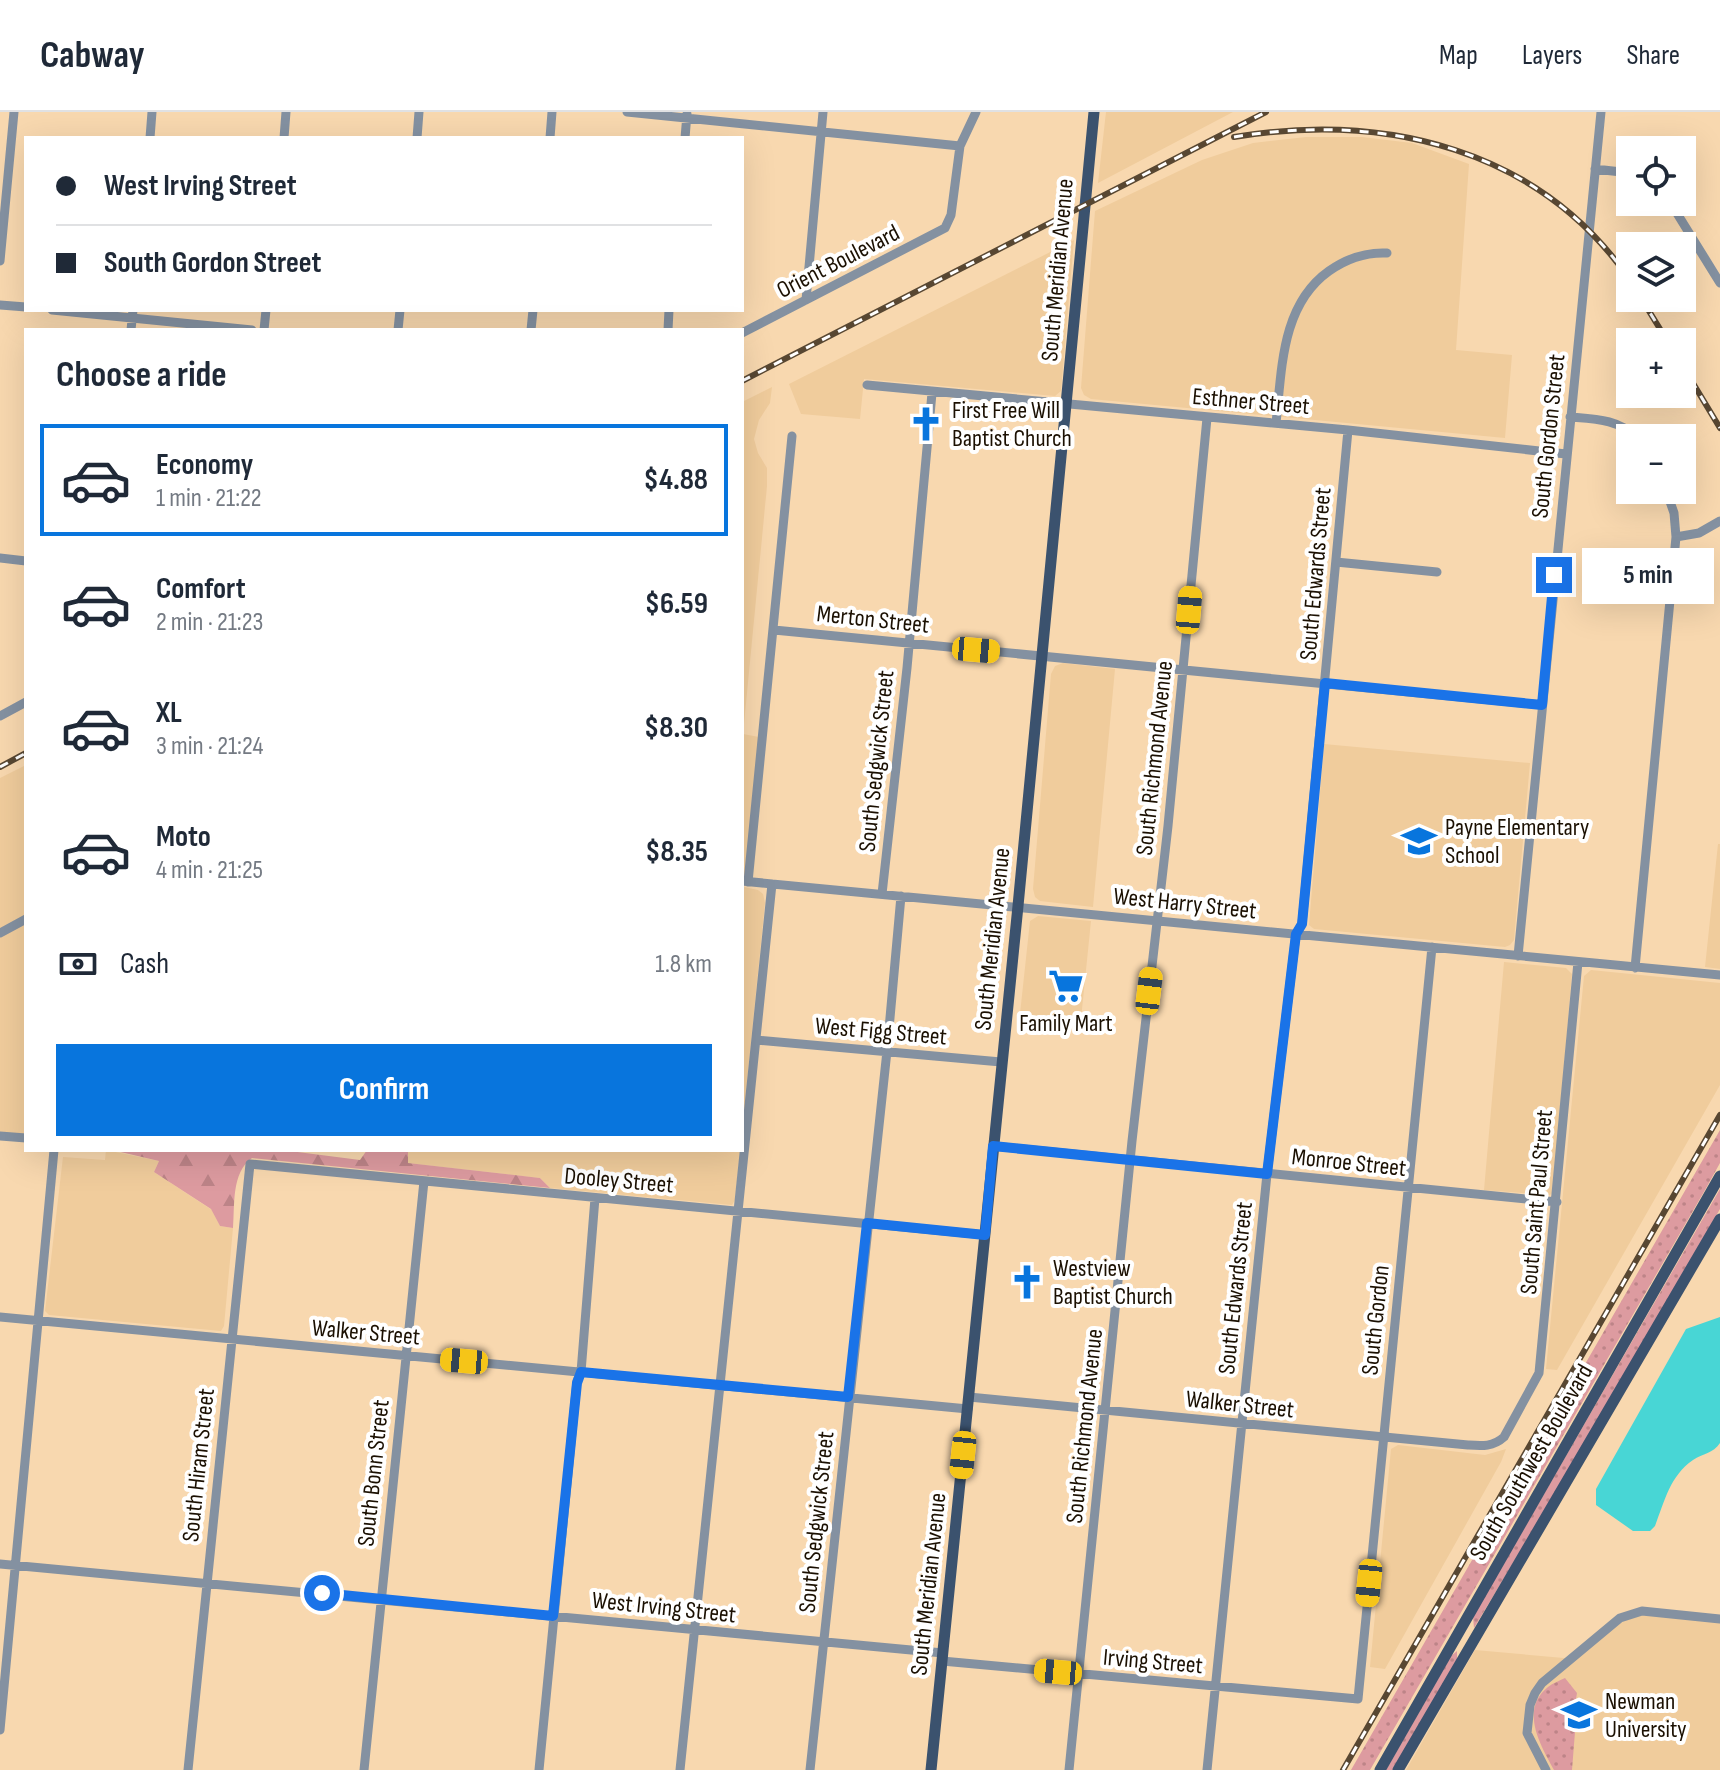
<!DOCTYPE html>
<html lang="en">
<head>
<meta charset="utf-8">
<style>
	body { margin:0; font-family:"Sofia Sans Condensed",sans-serif; background:#f6f6f7; color:#1f2937; height:100vh; display:flex; flex-direction:column; font-size:30px; white-space:nowrap }
	* { box-sizing:border-box; margin:0 }
	p { font-size:26px; color:#747a83 }
	.icon { flex:none; width:44px; height:44px; fill:none; stroke:currentColor; stroke-width:2; stroke-linecap:round; stroke-linejoin:round }
	.map { position:relative; flex:1; overflow:hidden }
	.drawer { position:absolute; left:24px; top:216px; width:720px; height:824px; display:flex; flex-direction:column; background:#fff; border-radius:0px; box-shadow:0 8px 32px #0002 }
	.drawer>* { flex:none }
	.top-card { position:absolute; left:24px; top:24px; width:720px; height:176px; border-radius:0px; box-shadow:0 8px 32px #0002; display:grid; align-content:center; height:176px; padding:0 32px; background:#fff }
	.controls { position:absolute; left:1616px; top:24px; display:grid; gap:16px }
	.controls a { display:grid; place-items:center; width:80px; height:80px; border-radius:0px; background:#fff; box-shadow:0 8px 32px #0002; font-size:40px }
	.end { position:absolute; width:36px; height:36px; margin:-18px; border:10px solid #1a73e8; background:#fff; box-shadow:0 0 0 4px #fff }
	.from { border-radius:50% }
	.bubble { position:absolute; height:56px; border-radius:0px; background:#fff; box-shadow:0 8px 32px #0002; font-size:26px; font-weight:700; line-height:56px; text-align:center }
	.car { position:absolute; width:24px; height:48px; margin:-24px -12px; border-radius:10px; box-shadow:0 0 6px 2px #0007; background:linear-gradient(#f5c518 24%,#345 0 40%,#f5c518 0 76%,#345 0 86%,#f5c518 0) }
	.top-card b { display:flex; align-items:center; gap:28px; height:76px; font-size:30px }
	.top-card b+b { border-top:2px solid #e0e1e3 }
	.top-card i { width:20px; height:20px; background:#1f2937 }
	ul { padding:0; list-style:none }
	li { display:flex; align-items:center; gap:24px; height:112px; margin:0 16px 12px; padding:0 16px; border:4px solid transparent; border-radius:0px }
	li div { flex:1 }
	li b { display:block; font-size:30px }
	li em { font-style:normal; font-weight:700 }
	li.selected { border-color:#0875dd }
	li>.icon { width:72px; height:72px; stroke-width:1.5 }
	h2 { padding:0 32px; font-size:36px; line-height:96px }
	.pay { display:flex; align-items:center; gap:20px; height:88px; padding:0 32px; font-size:30px }
	.pay p { margin-inline-start:auto }
	.button { display:flex; gap:16px; margin-top:auto; padding:16px 32px }
	.button a { flex:1; height:92px; border-radius:0px; background:#0875dd; color:#fff; font-size:32px; font-weight:700; line-height:92px; text-align:center }
	header { display:flex; align-items:center; gap:48px; box-sizing:border-box; height:112px; padding:0 40px; background:#fff; border-bottom:2px solid #e0e1e3 }
	header strong { font-size:38px }
	nav { display:flex; gap:44px; margin-inline-start:auto; font-size:28px }
	.map>svg:first-child { display:block }
</style>
</head>
<body>
<header>
<strong>Cabway</strong>
<nav><a>Map</a><a>Layers</a><a>Share</a></nav>
</header>
<div class="map">
<svg width="1720" height="1658" viewBox="0 0 1720 1658">
	<defs>
		<pattern id="grass-dots" width="8" height="8" patternUnits="userSpaceOnUse" patternTransform="scale(2)"><rect width="8" height="8" fill="#dd9ba0"/><path d="M2 2h.1M6 6h.1" fill="none" stroke="#bd8488" stroke-width="1.8" stroke-linecap="round"/></pattern>
		<pattern id="forest-firs" width="22" height="20" patternUnits="userSpaceOnUse" patternTransform="scale(2)"><rect width="22" height="20" fill="#dd9ba0"/><path d="M5 1l3.5 6h-7zM16 11l3.5 6h-7z" fill="#bd8488"/></pattern>
	</defs>
	<rect width="100%" height="100%" fill="#f8d8af"/>
	<!-- built -->
	<path fill="#f0cc9c" d="M1106,0H1233L1098,71Z
		M1306,25H1362L1412,31L1469,52L1456,238L1512,243L1505,326L1091,287L1084,283L1081,276L1095,99L1202,48L1253,31Z
		M1074,128L1061,279L1055,284L864,267L860,307L801,302L789,272Z
		M772,275L770,291L759,308L754,327L758,341L767,356V374L743,622L759,625L744,775L758,778L763,782L765,791L742,1019V290Z
		M1063,551L1115,557L1093,795L1040,789L1035,785L1033,777L1051,562L1055,554Z
		M1324,632L1530,651L1514,828L1510,833L1505,835L1314,817L1309,813Z
		M26,653V1023L0,1020V666Z
		M1718,732H1720V857L1705,855Z
		M1038,804L1091,809L1080,917L1019,911L1030,809Z
		M1504,850L1566,856L1572,862L1553,1080L1550,1083L1484,1078Z
		M1591,858L1720,871V973L1557,1258L1546,1257L1584,864Z
		M106,1038L159,1049L154,1060L212,1098L220,1114L233,1116L224,1214L221,1219L49,1203L45,1199L63,1045L105,1048Z
		M408,1038H740L735,1088L732,1093L550,1076L540,1066L407,1051Z
		M1398,1333L1485,1343L1506,1337L1501,1350L1385,1557L1370,1555L1391,1337Z
		M1641,1503L1720,1510V1658H1406L1475,1538L1575,1547L1623,1509Z"/>
	<!-- grass -->
	<path fill="url(#grass-dots)" d="M1720,1018V1051L1705,1078L1370,1658H1351Z
		M1720,1077V1097L1598,1310L1474,1516L1473,1505Z
		M1457,1539V1548L1393,1658H1386L1451,1544Z
		M1565,1566L1577,1581L1571,1619L1575,1620L1572,1658H1554C1541,1634 1519,1598 1548,1575C1553,1571 1559,1569 1565,1566Z"/>
	<!-- forest -->
	<path fill="url(#forest-firs)" d="M112,1038H282L360,1048L367,1038H408V1051L540,1066L550,1076L252,1046C231,1061 235,1093 233,1116L220,1114L211,1097L154,1060L159,1049Z"/>
	<!-- water -->
	<path fill="#48d6d5" d="M1720,1205V1331C1713,1342 1703,1341 1693,1348C1670,1364 1665,1388 1655,1414L1650,1419H1633L1596,1393V1377L1686,1217Z"/>
	<g fill="none" stroke-linecap="round" stroke-linejoin="round">
		<!-- minor -->
		<path stroke="#8491a1" stroke-width="9" d="M627,0L960,34
			M150,26L152,0
			M284,26L286,0
			M417,26L419,0
			M550,26L552,0
			M685,26L687,2
			M1595,57L1630,61
			M1670,90L1720,171
			M0,149L14,0
			M806,188L823,0
			M0,193L26,195
			M52,198L252,218
			M131,218L133,198
			M264,218L266,198
			M398,218L400,198
			M531,218L533,198
			M668,218L669,198
			M742,221L945,116L951,103L960,34L976,0
			M867,273L1348,318L1566,342
			M1570,305C1594,307 1619,307 1637,326
			M1276,311C1282,257 1281,193 1329,159C1346,147 1366,140 1387,141
			M1676,425L1699,421L1720,409
			M0,446L26,449
			M1336,450L1437,460
			M774,518L1542,593
			M0,604L26,590
			M742,769L1720,863
			M748,770L792,324
			M882,782L907,556L932,281
			M0,821L26,807
			M1518,844L1601,0
			M1635,856L1676,425L1674,401L1666,378
			M756,928L1001,950
			M0,1024L26,1026
			M993,1034L1557,1090
			M0,1205L968,1297
			M969,1285L1468,1333C1482,1334 1493,1335 1504,1325L1539,1261L1578,850
			M0,1452L943,1541
			M942,1549L1358,1587L1432,835
			M0,1618L54,1038
			M188,1658L250,1052L985,1123
			M364,1658L424,1069
			M539,1658L577,1269L581,1260L595,1086
			M680,1658L772,772
			M810,1658L887,939L901,784
			M1069,1658L1132,1029L1168,714L1207,306
			M1207,1658L1267,1062L1296,822L1302,812L1348,318
			M1546,1658L1527,1621L1530,1593L1535,1581L1542,1571L1620,1506L1642,1499L1720,1507"/>
		<!-- major -->
		<path stroke="#3b526e" stroke-width="11" d="M931,1658L1018,794L1094,0
			M1380,1658L1720,1064
			M1398,1658L1720,1107"/>
		<!-- rail casing -->
		<g stroke="#584732" stroke-width="6">
			<path id="rail" d="M1234,25C1386,0 1540,37 1630,168
				M1641,186L1668,230
				M1682,253L1720,316
				M742,269L1266,0
				M0,655L26,641
				M1343,1658L1720,1003"/>
		</g>
		<!-- rail -->
		<use href="#rail" stroke="#fff" stroke-width="3" stroke-dasharray="9" stroke-linecap="butt"/>
	</g>
	<g fill="none" stroke-linecap="round" stroke-linejoin="round">
		<!-- route -->
		<path stroke="#1a73e8" stroke-width="10" d="M322,1481L553,1504L577,1271L581,1260L848,1285L867,1111L985,1123L993,1034L1267,1062L1296,822L1302,812L1325,571L1542,593L1554,463"/>
	</g>
	<!-- icons -->
	<defs>
		<g id="church-bare" transform="scale(2.76)"><path d="M-1.2-6h2.4v3.5h3.3v2.4h-3.3V6h-2.4V-.1h-3.3v-2.4h3.3Z" fill="#0875dd" stroke="#fff" stroke-width="2.5" paint-order="stroke"/></g>
		<g id="school-bare" transform="scale(2.76)"><path d="M0-5L7-2L0 1L-7-2ZM-4 1L0 2.5L4 1V4Q0 6-4 4Z" fill="#0875dd" stroke="#fff" stroke-width="2.5" paint-order="stroke"/></g>
		<g id="supermarket-bare" transform="scale(2.76)"><path d="M-6-5.5h2.5l.6 2H6L4.5 2H-2.5L-4.4-4H-6ZM-1.5 3.2a1.3 1.3 0 1 0 .1 0ZM3 3.2a1.3 1.3 0 1 0 .1 0Z" fill="#0875dd" stroke="#fff" stroke-width="2.5" paint-order="stroke"/></g>
		<g id="university-bare" transform="scale(2.76)"><path d="M0-5L7-2L0 1L-7-2ZM-4 1L0 2.5L4 1V4Q0 6-4 4Z" fill="#0875dd" stroke="#fff" stroke-width="2.5" paint-order="stroke"/></g>
	</defs>
	<g fill-rule="evenodd">
		<use href="#church-bare" x="926" y="312"/>
		<use href="#school-bare" x="1419" y="729"/>
		<use href="#supermarket-bare" x="1066" y="874"/>
		<use href="#church-bare" x="1027" y="1170"/>
		<use href="#university-bare" x="1579" y="1603"/>
	</g>
	<g text-anchor="middle" stroke-width="8" stroke-linejoin="round" paint-order="stroke">
		<!-- street labels -->
		<g font-size="24" fill="#1b1002" stroke="#fff">
			<text transform="translate(838 149) rotate(-27)" y="8">Orient Boulevard</text>
			<text transform="translate(1057 158) rotate(-85)" y="8">South Meridian Avenue</text>
			<text transform="translate(1251 289) rotate(5)" y="8">Esthner Street</text>
			<text transform="translate(1548 324) rotate(-84)" y="8">South Gordon Street</text>
			<text transform="translate(1315 462) rotate(-85)" y="8">South Edwards Street</text>
			<text transform="translate(873 507) rotate(6)" y="8">Merton Street</text>
			<text transform="translate(1154 646) rotate(-84)" y="8">South Richmond Avenue</text>
			<text transform="translate(876 649) rotate(-84)" y="8">South Sedgwick Street</text>
			<text transform="translate(1185 791) rotate(6)" y="8">West Harry Street</text>
			<text transform="translate(992 827) rotate(-84)" y="8">South Meridian Avenue</text>
			<text transform="translate(881 919) rotate(5)" y="8">West Figg Street</text>
			<text transform="translate(1349 1050) rotate(6)" y="8">Monroe Street</text>
			<text transform="translate(619 1068) rotate(5)" y="8">Dooley Street</text>
			<text transform="translate(1536 1090) rotate(-85)" y="8">South Saint Paul Street</text>
			<text transform="translate(1235 1176) rotate(-84)" y="8">South Edwards Street</text>
			<text transform="translate(1375 1208) rotate(-84)" y="8">South Gordon</text>
			<text transform="translate(366 1220) rotate(5)" y="8">Walker Street</text>
			<text transform="translate(1240 1292) rotate(6)" y="8">Walker Street</text>
			<text transform="translate(1084 1314) rotate(-84)" y="8">South Richmond Avenue</text>
			<text transform="translate(1531 1350) rotate(-60)" y="8">South Southwest Boulevard</text>
			<text transform="translate(198 1353) rotate(-84)" y="8">South Hiram Street</text>
			<text transform="translate(373 1361) rotate(-84)" y="8">South Bonn Street</text>
			<text transform="translate(816 1410) rotate(-84)" y="8">South Sedgwick Street</text>
			<text transform="translate(928 1472) rotate(-84)" y="8">South Meridian Avenue</text>
			<text transform="translate(664 1495) rotate(6)" y="8">West Irving Street</text>
			<text transform="translate(1153 1549) rotate(5)" y="8">Irving Street</text>
		</g>
		<!-- poi labels -->
		<g font-size="24" fill="#1b1002" stroke="#fff" text-anchor="start">
			<text x="952" y="306">First Free Will<tspan x="952" dy="28">Baptist Church</tspan></text>
			<text x="1445" y="723">Payne Elementary<tspan x="1445" dy="28">School</tspan></text>
			<text x="1066" y="919" text-anchor="middle">Family Mart</text>
			<text x="1053" y="1164">Westview<tspan x="1053" dy="28">Baptist Church</tspan></text>
			<text x="1605" y="1597">Newman<tspan x="1605" dy="28">University</tspan></text>
		</g>
	</g>
</svg>
<div class="controls">
<a><svg class="icon" aria-label="locate" viewBox="0 0 24 24"><circle cx="12" cy="12" r="6"/><path d="M12 2v4M12 18v4M2 12h4M18 12h4"/></svg></a>
<a><svg class="icon" aria-label="layers" viewBox="0 0 24 24"><path d="M12 4l9 5-9 5-9-5zM3 14l9 5 9-5"/></svg></a>
<a>+</a>
<a>−</a>
</div>
<i class="end from" style="left:322px;top:1481px"></i>
<i class="end" style="left:1554px;top:463px"></i>
<div class="bubble" style="left:1582px;top:436px;width:132px">5 min</div>
<i class="car" style="left:1189px;top:498px;rotate:5deg"></i>
<i class="car" style="left:976px;top:538px;rotate:95deg"></i>
<i class="car" style="left:1149px;top:879px;rotate:7deg"></i>
<i class="car" style="left:464px;top:1249px;rotate:275deg"></i>
<i class="car" style="left:963px;top:1343px;rotate:186deg"></i>
<i class="car" style="left:1369px;top:1471px;rotate:186deg"></i>
<i class="car" style="left:1058px;top:1560px;rotate:275deg"></i>
<div class="top-card">
<b><i class="from"></i>West Irving Street</b>
<b><i></i>South Gordon Street</b>
</div>
<section class="drawer">
<h2>Choose a ride</h2>
<ul>
<li class="selected"><svg class="icon" aria-label="car" viewBox="0 0 24 24"><path d="M5 17H2v-5l4-1 3-4h7l3 4 3 1v5h-3M9 17h6M6 11h13"/><circle cx="7" cy="17" r="2"/><circle cx="17" cy="17" r="2"/></svg><div><b>Economy</b><p>1 min · 21:22</p></div><em>$4.88</em></li>
<li><svg class="icon" aria-label="car" viewBox="0 0 24 24"><path d="M5 17H2v-5l4-1 3-4h7l3 4 3 1v5h-3M9 17h6M6 11h13"/><circle cx="7" cy="17" r="2"/><circle cx="17" cy="17" r="2"/></svg><div><b>Comfort</b><p>2 min · 21:23</p></div><em>$6.59</em></li>
<li><svg class="icon" aria-label="car" viewBox="0 0 24 24"><path d="M5 17H2v-5l4-1 3-4h7l3 4 3 1v5h-3M9 17h6M6 11h13"/><circle cx="7" cy="17" r="2"/><circle cx="17" cy="17" r="2"/></svg><div><b>XL</b><p>3 min · 21:24</p></div><em>$8.30</em></li>
<li><svg class="icon" aria-label="car" viewBox="0 0 24 24"><path d="M5 17H2v-5l4-1 3-4h7l3 4 3 1v5h-3M9 17h6M6 11h13"/><circle cx="7" cy="17" r="2"/><circle cx="17" cy="17" r="2"/></svg><div><b>Moto</b><p>4 min · 21:25</p></div><em>$8.35</em></li>
</ul>
<div class="pay"><svg class="icon" aria-label="cash" viewBox="0 0 24 24"><path d="M3 7h18v10H3z"/><circle cx="12" cy="12" r="2"/></svg>Cash<p>1.8 km</p></div>
<div class="button"><a>Confirm</a></div>
</section>
</div>
</body>
</html>
